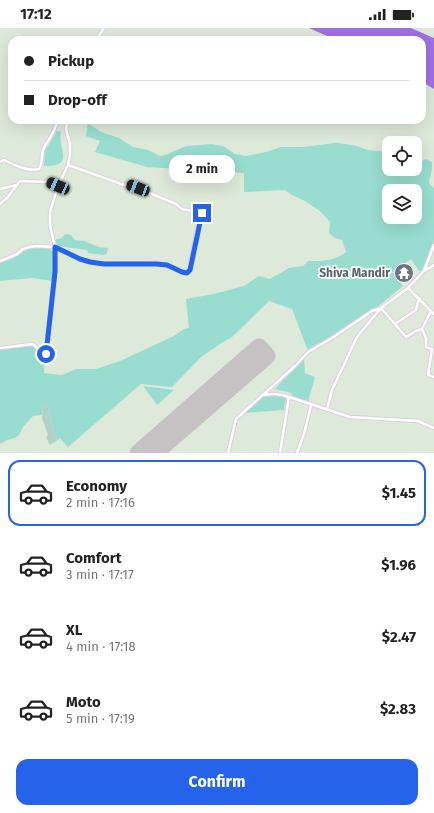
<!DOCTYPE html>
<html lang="en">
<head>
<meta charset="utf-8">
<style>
	body { margin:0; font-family:"Fira Sans",sans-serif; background:#f2f2f2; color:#222; height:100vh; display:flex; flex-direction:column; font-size:15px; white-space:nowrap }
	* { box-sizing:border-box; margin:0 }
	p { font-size:13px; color:#767676 }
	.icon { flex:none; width:22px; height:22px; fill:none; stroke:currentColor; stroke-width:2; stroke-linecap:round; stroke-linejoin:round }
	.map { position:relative; height:425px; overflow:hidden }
	.sheet { display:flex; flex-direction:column; background:#fff; flex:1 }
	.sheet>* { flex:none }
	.banner { position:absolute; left:8px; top:8px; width:418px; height:88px; border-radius:12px; box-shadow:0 4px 16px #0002; display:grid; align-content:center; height:88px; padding:0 16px; background:#fff }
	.fabs { position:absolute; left:382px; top:108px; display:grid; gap:8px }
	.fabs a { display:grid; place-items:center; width:40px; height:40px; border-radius:8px; background:#fff; box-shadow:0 4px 16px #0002; font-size:20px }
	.end { position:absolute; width:18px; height:18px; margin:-9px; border:5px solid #2563eb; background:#fff; box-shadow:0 0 0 2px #fff }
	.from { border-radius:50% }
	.bubble { position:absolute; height:28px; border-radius:12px; background:#fff; box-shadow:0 4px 16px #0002; font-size:13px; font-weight:700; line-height:28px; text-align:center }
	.car { position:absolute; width:12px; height:24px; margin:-12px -6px; border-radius:5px; box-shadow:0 0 3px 1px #0007; background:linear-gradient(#222 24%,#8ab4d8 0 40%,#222 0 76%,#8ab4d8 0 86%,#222 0) }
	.banner b { display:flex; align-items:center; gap:14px; height:38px; font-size:15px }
	.banner b+b { border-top:1px solid #e0e0e0 }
	.banner i { width:10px; height:10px; background:#222 }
	ul { padding:7px 0 0; list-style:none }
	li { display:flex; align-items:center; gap:12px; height:66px; margin:0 8px 6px; padding:0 8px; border:2px solid transparent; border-radius:12px }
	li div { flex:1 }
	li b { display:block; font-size:15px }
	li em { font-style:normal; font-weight:700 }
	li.current { border-color:#2563eb }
	li>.icon { width:36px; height:36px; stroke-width:1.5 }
	.button { display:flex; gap:8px; margin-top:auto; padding:8px 16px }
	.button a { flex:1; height:46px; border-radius:12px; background:#2563eb; color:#fff; font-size:16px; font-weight:700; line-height:46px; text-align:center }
	.status { display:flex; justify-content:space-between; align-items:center; height:28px; padding:0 20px; background:#fff; direction:ltr }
	.status svg { height:11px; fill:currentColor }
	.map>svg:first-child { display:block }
</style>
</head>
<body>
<div class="status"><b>17:12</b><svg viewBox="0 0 49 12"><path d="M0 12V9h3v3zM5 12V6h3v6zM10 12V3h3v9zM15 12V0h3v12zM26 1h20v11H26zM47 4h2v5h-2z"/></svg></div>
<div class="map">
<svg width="434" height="425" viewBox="0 0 434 425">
	<rect width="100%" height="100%" fill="#dde9d9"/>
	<!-- green -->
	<path fill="#98ddcf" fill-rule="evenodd" d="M88,95L101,104L119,110L133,119L148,122L160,128L168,126L186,118L200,117L212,116L223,118L235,126L246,128L266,124L281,119H302L336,115L353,117L368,122L389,124V141H415V134L418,135L426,131L432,134V141L429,155L434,160V212L424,238L420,244L411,231L395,243L392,244L403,258L376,280L308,323L292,281L269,273L232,309L223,314L201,329L172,359L141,356L68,419L60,410L58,412L54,405L48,378L43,379L42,387L33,388L23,399L19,407L15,410L7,412L0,416V321L33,318L38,324L45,326L44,345L62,347L76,341H96L120,333L174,308L184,301L189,300L186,271L214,266L244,258L259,248L270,251L289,240L303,238L308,233C322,233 335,233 346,224L342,212L335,210L329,205L330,194L320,183L305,173L292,167L285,162L244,164V145L147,139L95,124L100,113L86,108ZM389,163H415V189H389Z
		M57,103L61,104C57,120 76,139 44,138L45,123Z
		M65,206L71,207L75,212L84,213L99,219L108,220L107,225L104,227L88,225L87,222L58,218L55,212L62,210Z
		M37,219L49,221L54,224L53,253L32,250L0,253V235L12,231L26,221Z
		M304,330L305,345L315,349L308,374L291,368L292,365L275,361Z
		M143,358L174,362L157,377Z
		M276,367L286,370L284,382L244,385L261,369Z"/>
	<!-- cemetery -->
	<path fill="#b1d2c6" d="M48,378L54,405L58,412L50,417L46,409L48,407L42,390L43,379Z"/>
	<!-- water -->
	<path fill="#a070e6" d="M309,0H411L434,10V61L422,54V12H336Z"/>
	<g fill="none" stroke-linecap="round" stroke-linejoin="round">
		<!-- taxiway -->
		<path stroke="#c6c2c4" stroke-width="7" d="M147,425L152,420"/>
		<!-- runway -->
		<path stroke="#c6c2c4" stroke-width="17" d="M138,425L259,319L267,328L155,425"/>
		<!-- minor casing -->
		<g stroke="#dfcedf" stroke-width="4.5">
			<path id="minor" d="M96,12L104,0
				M0,134L4,132C14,137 28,144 39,141C43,135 41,128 43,122C48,110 55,107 57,92
				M0,161L17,157
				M0,176L7,170L20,153L49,154L58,158
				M0,233L17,226L23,221L29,219L36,218L55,219L80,231L90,234L104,236L155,235L167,237L183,244H188L201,185L182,181L176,176L130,157H124L68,137
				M424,243L434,217
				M408,260L434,286
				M431,283L422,301L426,310V319L432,321L428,347L434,349
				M395,296L416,282L419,270
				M0,320L33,316L43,326L46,324L56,236L55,219L50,197V184L58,158L68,137L70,127V116L66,101L68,92
				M262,367C272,366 280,365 289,369
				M327,381L332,362L357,309L381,280L406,309L416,303L422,301
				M228,425L236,391L295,338L308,324L332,310L372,283L381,280L408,260L424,243L434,237
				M280,425L289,369L350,389L418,393L434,400
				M297,425L304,406L311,377"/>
		</g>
		<!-- minor -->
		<use href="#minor" stroke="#fff" stroke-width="2.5"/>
	</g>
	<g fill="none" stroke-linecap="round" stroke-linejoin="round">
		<!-- route -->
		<path stroke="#2563eb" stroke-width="5" d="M46,326L55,244V219L80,231L90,234L104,236H156L167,237L182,244L187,245L190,242L202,185"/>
	</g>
	<!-- icons -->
	<defs>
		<g id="temple-disc" transform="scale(1)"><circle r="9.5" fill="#6b7280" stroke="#fff"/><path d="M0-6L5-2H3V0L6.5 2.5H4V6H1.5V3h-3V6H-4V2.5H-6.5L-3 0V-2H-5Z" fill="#fff"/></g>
	</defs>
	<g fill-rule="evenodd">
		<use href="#temple-disc" x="404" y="245"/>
	</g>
	<g text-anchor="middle" stroke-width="3.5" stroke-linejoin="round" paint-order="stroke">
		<!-- worship labels -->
		<g font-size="12" font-weight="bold" fill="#5b616d" stroke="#fff" text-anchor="end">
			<text x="390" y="249">Shiva Mandir</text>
		</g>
	</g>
</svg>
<div class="fabs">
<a><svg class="icon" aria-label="locate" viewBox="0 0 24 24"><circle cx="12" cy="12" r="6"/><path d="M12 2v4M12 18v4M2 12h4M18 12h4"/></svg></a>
<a><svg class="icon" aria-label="layers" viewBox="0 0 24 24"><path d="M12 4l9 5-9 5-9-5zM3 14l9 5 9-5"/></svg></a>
</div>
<i class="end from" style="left:46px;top:326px"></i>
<i class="end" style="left:202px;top:185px"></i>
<div class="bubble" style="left:169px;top:127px;width:66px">2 min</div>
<i class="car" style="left:58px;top:158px;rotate:294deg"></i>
<i class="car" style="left:138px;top:160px;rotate:291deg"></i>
<div class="banner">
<b><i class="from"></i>Pickup</b>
<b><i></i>Drop-off</b>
</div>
</div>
<section class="sheet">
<ul>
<li class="current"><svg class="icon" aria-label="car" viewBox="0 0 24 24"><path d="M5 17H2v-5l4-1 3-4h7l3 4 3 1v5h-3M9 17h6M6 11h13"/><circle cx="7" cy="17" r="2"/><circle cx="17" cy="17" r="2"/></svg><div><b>Economy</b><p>2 min · 17:16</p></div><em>$1.45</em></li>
<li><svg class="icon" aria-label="car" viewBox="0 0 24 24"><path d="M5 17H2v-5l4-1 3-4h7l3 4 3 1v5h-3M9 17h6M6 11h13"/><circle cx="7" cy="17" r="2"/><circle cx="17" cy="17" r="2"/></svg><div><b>Comfort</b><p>3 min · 17:17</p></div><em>$1.96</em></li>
<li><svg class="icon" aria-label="car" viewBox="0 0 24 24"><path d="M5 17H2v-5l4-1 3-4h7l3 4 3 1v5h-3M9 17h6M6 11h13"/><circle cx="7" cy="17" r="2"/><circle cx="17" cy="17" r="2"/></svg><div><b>XL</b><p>4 min · 17:18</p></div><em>$2.47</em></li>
<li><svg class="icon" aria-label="car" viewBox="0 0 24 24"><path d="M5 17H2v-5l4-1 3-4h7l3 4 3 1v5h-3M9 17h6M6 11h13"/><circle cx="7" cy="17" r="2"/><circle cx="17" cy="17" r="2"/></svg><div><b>Moto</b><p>5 min · 17:19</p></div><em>$2.83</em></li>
</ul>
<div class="button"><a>Confirm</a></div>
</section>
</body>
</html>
